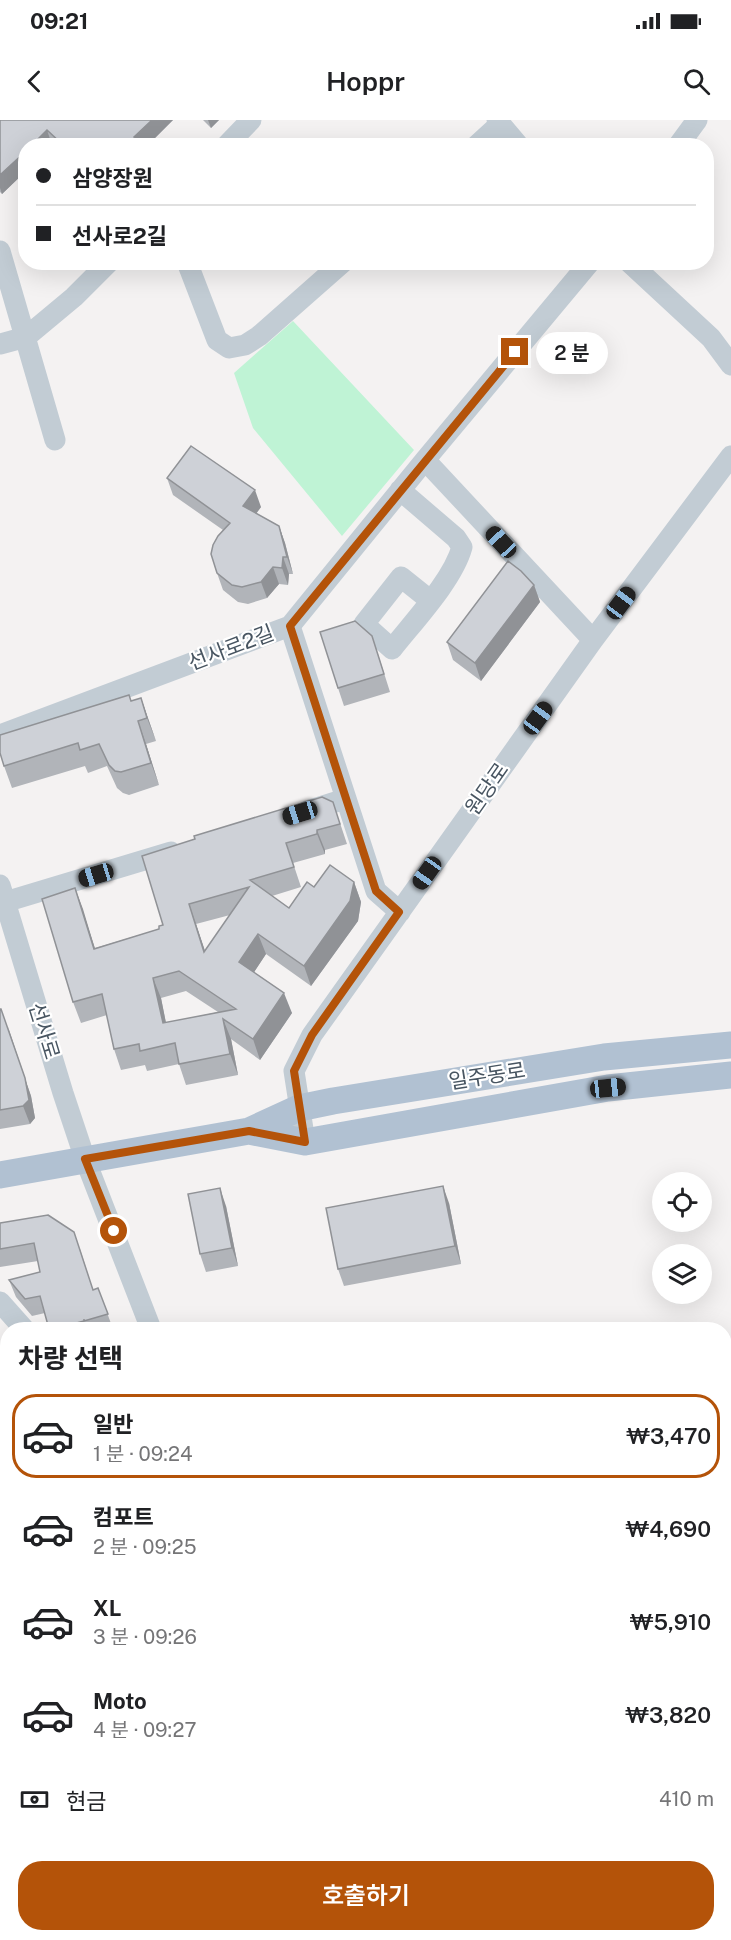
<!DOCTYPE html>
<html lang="ko">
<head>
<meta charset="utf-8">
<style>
	body { margin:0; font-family:"Public Sans","Noto Sans KR",sans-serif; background:#f6f6f6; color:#202124; height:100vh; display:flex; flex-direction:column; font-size:22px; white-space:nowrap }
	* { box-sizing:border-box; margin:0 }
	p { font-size:20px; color:#757577 }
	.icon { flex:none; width:33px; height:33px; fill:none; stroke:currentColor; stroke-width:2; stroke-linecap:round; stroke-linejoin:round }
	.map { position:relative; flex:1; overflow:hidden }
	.panel { position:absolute; left:0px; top:1202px; width:732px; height:620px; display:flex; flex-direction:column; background:#fff; border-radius:24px 24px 0 0; box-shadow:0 6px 24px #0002 }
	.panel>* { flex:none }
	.top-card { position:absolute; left:18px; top:18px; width:696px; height:132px; border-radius:24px; box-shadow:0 6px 24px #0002; display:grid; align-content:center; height:132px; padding:0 18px; background:#fff }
	.controls { position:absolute; left:652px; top:1052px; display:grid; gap:12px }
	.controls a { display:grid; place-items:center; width:60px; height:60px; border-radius:50%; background:#fff; box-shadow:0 6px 24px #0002; font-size:30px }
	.end { position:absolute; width:27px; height:27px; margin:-14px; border:8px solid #b45309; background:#fff; box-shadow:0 0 0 3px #fff }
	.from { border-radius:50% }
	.bubble { position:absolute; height:42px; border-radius:21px; background:#fff; box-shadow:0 6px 24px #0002; font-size:20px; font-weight:600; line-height:42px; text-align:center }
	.car { position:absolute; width:18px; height:36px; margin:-18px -9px; border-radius:8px; box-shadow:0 0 4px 2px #0007; background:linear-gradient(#222 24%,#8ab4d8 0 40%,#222 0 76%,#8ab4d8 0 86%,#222 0) }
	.top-card b { display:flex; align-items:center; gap:21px; height:57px; font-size:22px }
	.top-card b+b { border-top:2px solid #e0e0e0 }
	.top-card i { width:15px; height:15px; background:#202124 }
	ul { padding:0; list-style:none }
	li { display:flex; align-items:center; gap:18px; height:84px; margin:0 12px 9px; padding:0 6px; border:3px solid transparent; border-radius:24px }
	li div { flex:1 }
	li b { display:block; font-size:22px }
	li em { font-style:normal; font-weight:600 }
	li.active { border-color:#b45309 }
	li>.icon { width:54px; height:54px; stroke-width:1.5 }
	h2 { padding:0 18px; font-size:27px; line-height:72px }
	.pay { display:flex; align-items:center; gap:15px; height:66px; padding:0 18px; font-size:22px }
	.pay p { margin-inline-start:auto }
	.primary-button { display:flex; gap:12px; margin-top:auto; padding:12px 18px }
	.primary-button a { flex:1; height:69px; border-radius:24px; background:#b45309; color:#fff; font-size:24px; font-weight:600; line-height:69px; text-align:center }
	.status { display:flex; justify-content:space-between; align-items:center; height:42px; padding:0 30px; background:#fff; direction:ltr }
	.status svg { height:16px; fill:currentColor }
	header { display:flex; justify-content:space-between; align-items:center; height:78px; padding:0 18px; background:#fff; font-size:27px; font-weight:600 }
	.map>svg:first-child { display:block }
</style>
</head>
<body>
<div class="status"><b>09:21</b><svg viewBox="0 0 49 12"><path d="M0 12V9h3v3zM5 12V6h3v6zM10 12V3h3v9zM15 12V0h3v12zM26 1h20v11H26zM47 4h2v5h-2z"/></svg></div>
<header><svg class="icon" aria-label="back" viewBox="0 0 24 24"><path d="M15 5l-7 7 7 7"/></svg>Hoppr<svg class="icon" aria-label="search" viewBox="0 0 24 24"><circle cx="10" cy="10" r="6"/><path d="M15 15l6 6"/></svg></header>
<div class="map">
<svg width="731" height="1820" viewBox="0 0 731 1820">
	<defs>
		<pattern id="grass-dots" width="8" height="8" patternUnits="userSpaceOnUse" patternTransform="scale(1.5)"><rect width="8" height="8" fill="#bff3d5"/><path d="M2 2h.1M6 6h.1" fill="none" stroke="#a6d2b9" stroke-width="1.8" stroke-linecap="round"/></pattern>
	</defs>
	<rect width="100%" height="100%" fill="#f4f2f2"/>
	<!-- education -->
	<path fill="#e5e3e4" d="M0,1322L8,1416V1577L0,1578Z"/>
	<!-- grass -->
	<path fill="url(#grass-dots)" d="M0,1628H7V1675L0,1676Z
		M290,1814H325L329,1820H293Z"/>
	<!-- park -->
	<path fill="#bff3d5" d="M293,201L414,330L342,416L253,308L234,253Z
		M210,1814H285L287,1820H210Z"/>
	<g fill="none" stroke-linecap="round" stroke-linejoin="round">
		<!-- minor -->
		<path stroke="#c2ccd4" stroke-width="21" d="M497,0L519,26
			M226,26L251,0
			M476,26L500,4
			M678,26L697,0
			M0,131L55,320
			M187,142L217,220L229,228L245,225L259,216L343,142
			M629,142L711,218L731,245
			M0,224L26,217L74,177L109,142
			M425,340L593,520
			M400,370L456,418L462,427C453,460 414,501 392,529L364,504L401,457L431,481
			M290,506L376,771L400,792
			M0,615L290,506L425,340L590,142
			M307,691L345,679
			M0,765L63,973L85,1039L151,1209
			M5,782L171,732
			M305,1022L294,951L312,915L593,520L731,336
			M0,1182L24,1209
			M0,1608H8
			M381,1814L384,1820"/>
		<!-- major -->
		<path stroke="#b1c1d2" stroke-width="27" d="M249,1011L305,1022L608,968L731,955
			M0,1055L249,1011L299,988L333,981L604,937L731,925"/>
	</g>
	<!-- wall -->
	<path fill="#b1b4b9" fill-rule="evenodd" d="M0,0H173L147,26H26V51L2,74L0,72Z
		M203,0H219L211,8Z
		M167,358L261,387L256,394L279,406L285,423L293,454H289L288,465L279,464L267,478L248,484L238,482L223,470L217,453L223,410L173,375Z
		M534,465L540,482L481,561L453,540L447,522Z
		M378,534L390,572L344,586L338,568Z
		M141,578L156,621L146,624L159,665L129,675L123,673L117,668L107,646L88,653L85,646L12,668L4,646L131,581Z
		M340,703L347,724L325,730V734L293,743L301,767L272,776L289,788L314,767L354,762L361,782L358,801L311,866L266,834L254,852L292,893L260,940L231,919L238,955L186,965L179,944L147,951L145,945L121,950L114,929L107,895L81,903L73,882L75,768L95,828L159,809L163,805L142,736ZM230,795L205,831L196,804ZM186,871L218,892L166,903L161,878Z
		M0,889L31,976L35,998L30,1004L0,1009Z
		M449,1083L461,1144L344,1166L338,1149Z
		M226,1086L238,1146L206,1152L200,1134Z
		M0,1103L80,1129L93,1170L98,1168L113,1209H49L45,1193L32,1196L16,1177L9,1160L40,1152L38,1141L0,1147Z
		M8,1236V1284L4,1276V1270H3L0,1262V1241Z
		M0,1680H8V1750H0Z"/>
	<!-- shaded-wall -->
	<path fill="#909296" d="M152,0H173L147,26H133L134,17Z
		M208,0H219L211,8Z
		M47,10L52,25L31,26Z
		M26,31V51L2,74L0,68V55Z
		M255,370L261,387L249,403L243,386Z
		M279,406L285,423L293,454L287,437Z
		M283,437L289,454L288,465L282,448Z
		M273,447L279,464L267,478L261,462Z
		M534,465L540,482L481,561L475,543Z
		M141,578L149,601L156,621L147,598Z
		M138,601L146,624L159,665L151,643Z
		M317,710L325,730V734L317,714Z
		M354,762L361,782L358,801L311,866L304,846Z
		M75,768L83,789L101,849L94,829Z
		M189,784L196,804L212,852L204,832Z
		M258,814L266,834L247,863L239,842Z
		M153,858L161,878L170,923L163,903Z
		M284,873L292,893L260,940L253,919Z
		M223,899L231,919L238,955L230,934Z
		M8,907L31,976L35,998L30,1004L23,986Z
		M443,1066L449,1083L461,1144L455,1126Z
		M220,1068L226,1086L238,1146L232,1128Z"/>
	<!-- building -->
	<path fill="#ced1d7" stroke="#909296" stroke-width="1.5" fill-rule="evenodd" d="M0,0H152L134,17L138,21L133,26H65L63,23L62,24L47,10L31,26H26V31L0,55Z
		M191,326L255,370L243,386L279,406L287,437H283L282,448L273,447L261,462L242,467L232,465L217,453L211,434L213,425L218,416L230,403L167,358Z
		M508,441L521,451L534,465L475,543L447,522Z
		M355,501L372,516L384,554L338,568L320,512Z
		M129,575L131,581L141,578L147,598L138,601L151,643L121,652L115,651L109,645L99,624L80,630L78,623L4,646L0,633V615Z
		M322,677L333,682L340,704L317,710V714L286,723L294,747L250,760L289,788L307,762L314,767L330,745L354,762L350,781L304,846L258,814L239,842L284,873L253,919L223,899L230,934L179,944L175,923L140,931L139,924L114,929L102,874L73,882L42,779L75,768L94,829L159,809V806L163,805L142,736L195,719L194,716ZM249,767L204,832L189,784ZM179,851L236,889L163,903L153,858Z
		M0,889H1L25,958L29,980L23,986L0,990Z
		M443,1066L455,1126L338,1149L326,1088Z
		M220,1068L232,1128L200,1134L188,1074Z
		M48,1095L74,1112L93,1170L98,1168L108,1194L84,1201V1199V1201L54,1209H49L40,1176L25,1179L9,1160L40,1152L34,1123L0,1129V1103Z
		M8,1236V1276H4L5,1258H0V1241Z
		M0,1680H8V1711H0Z"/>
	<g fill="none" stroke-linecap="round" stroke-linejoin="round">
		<!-- route -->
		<path stroke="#b45309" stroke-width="8" d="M114,1111L85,1039L249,1011L305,1022L294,951L312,915L399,792L376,771L290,506L515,232"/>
	</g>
	<g text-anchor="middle" stroke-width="4.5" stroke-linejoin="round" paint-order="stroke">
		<!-- street labels -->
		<g font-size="21" fill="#485561" stroke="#fff">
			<text transform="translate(231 528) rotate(-21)" y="7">선사로2길</text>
			<text transform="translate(487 669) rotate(-55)" y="7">원당로</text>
			<text transform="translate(44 911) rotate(73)" y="7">선사로</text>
			<text transform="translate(487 956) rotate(-9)" y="7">일주동로</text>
		</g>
	</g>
</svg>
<div class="controls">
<a><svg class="icon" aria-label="locate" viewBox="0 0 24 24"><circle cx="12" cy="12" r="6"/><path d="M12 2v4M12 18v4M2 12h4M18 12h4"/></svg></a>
<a><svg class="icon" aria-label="layers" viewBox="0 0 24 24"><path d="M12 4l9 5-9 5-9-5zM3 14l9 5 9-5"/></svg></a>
</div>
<i class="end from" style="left:114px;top:1111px"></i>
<i class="end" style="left:515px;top:232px"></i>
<div class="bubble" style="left:536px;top:212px;width:72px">2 분</div>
<i class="car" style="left:501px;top:422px;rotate:317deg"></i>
<i class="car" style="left:621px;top:483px;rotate:37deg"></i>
<i class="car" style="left:538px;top:598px;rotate:36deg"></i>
<i class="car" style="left:300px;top:693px;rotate:253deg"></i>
<i class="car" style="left:427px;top:753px;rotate:215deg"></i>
<i class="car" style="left:96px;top:755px;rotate:253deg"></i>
<i class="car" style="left:608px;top:968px;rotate:84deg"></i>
<div class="top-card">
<b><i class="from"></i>삼양장원</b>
<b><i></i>선사로2길</b>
</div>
<section class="panel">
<h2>차량 선택</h2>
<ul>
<li class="active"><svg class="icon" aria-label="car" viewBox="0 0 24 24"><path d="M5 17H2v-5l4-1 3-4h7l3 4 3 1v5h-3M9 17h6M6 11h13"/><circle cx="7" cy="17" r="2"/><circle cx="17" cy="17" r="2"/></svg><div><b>일반</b><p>1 분 · 09:24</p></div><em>₩3,470</em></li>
<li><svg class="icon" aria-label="car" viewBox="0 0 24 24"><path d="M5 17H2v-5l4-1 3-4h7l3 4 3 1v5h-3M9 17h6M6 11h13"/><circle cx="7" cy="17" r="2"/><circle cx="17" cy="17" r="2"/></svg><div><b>컴포트</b><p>2 분 · 09:25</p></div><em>₩4,690</em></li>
<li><svg class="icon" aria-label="car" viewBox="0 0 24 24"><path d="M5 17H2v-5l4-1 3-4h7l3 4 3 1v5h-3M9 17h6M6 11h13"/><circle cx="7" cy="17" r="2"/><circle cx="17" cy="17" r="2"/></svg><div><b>XL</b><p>3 분 · 09:26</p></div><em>₩5,910</em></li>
<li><svg class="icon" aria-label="car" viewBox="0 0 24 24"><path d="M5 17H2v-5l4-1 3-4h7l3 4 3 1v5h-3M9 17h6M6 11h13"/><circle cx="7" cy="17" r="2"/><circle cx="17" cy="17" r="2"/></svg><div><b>Moto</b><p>4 분 · 09:27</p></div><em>₩3,820</em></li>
</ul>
<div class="pay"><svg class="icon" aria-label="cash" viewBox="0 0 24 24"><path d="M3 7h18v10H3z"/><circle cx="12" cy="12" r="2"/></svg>현금<p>410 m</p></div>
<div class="primary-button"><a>호출하기</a></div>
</section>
</div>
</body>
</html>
